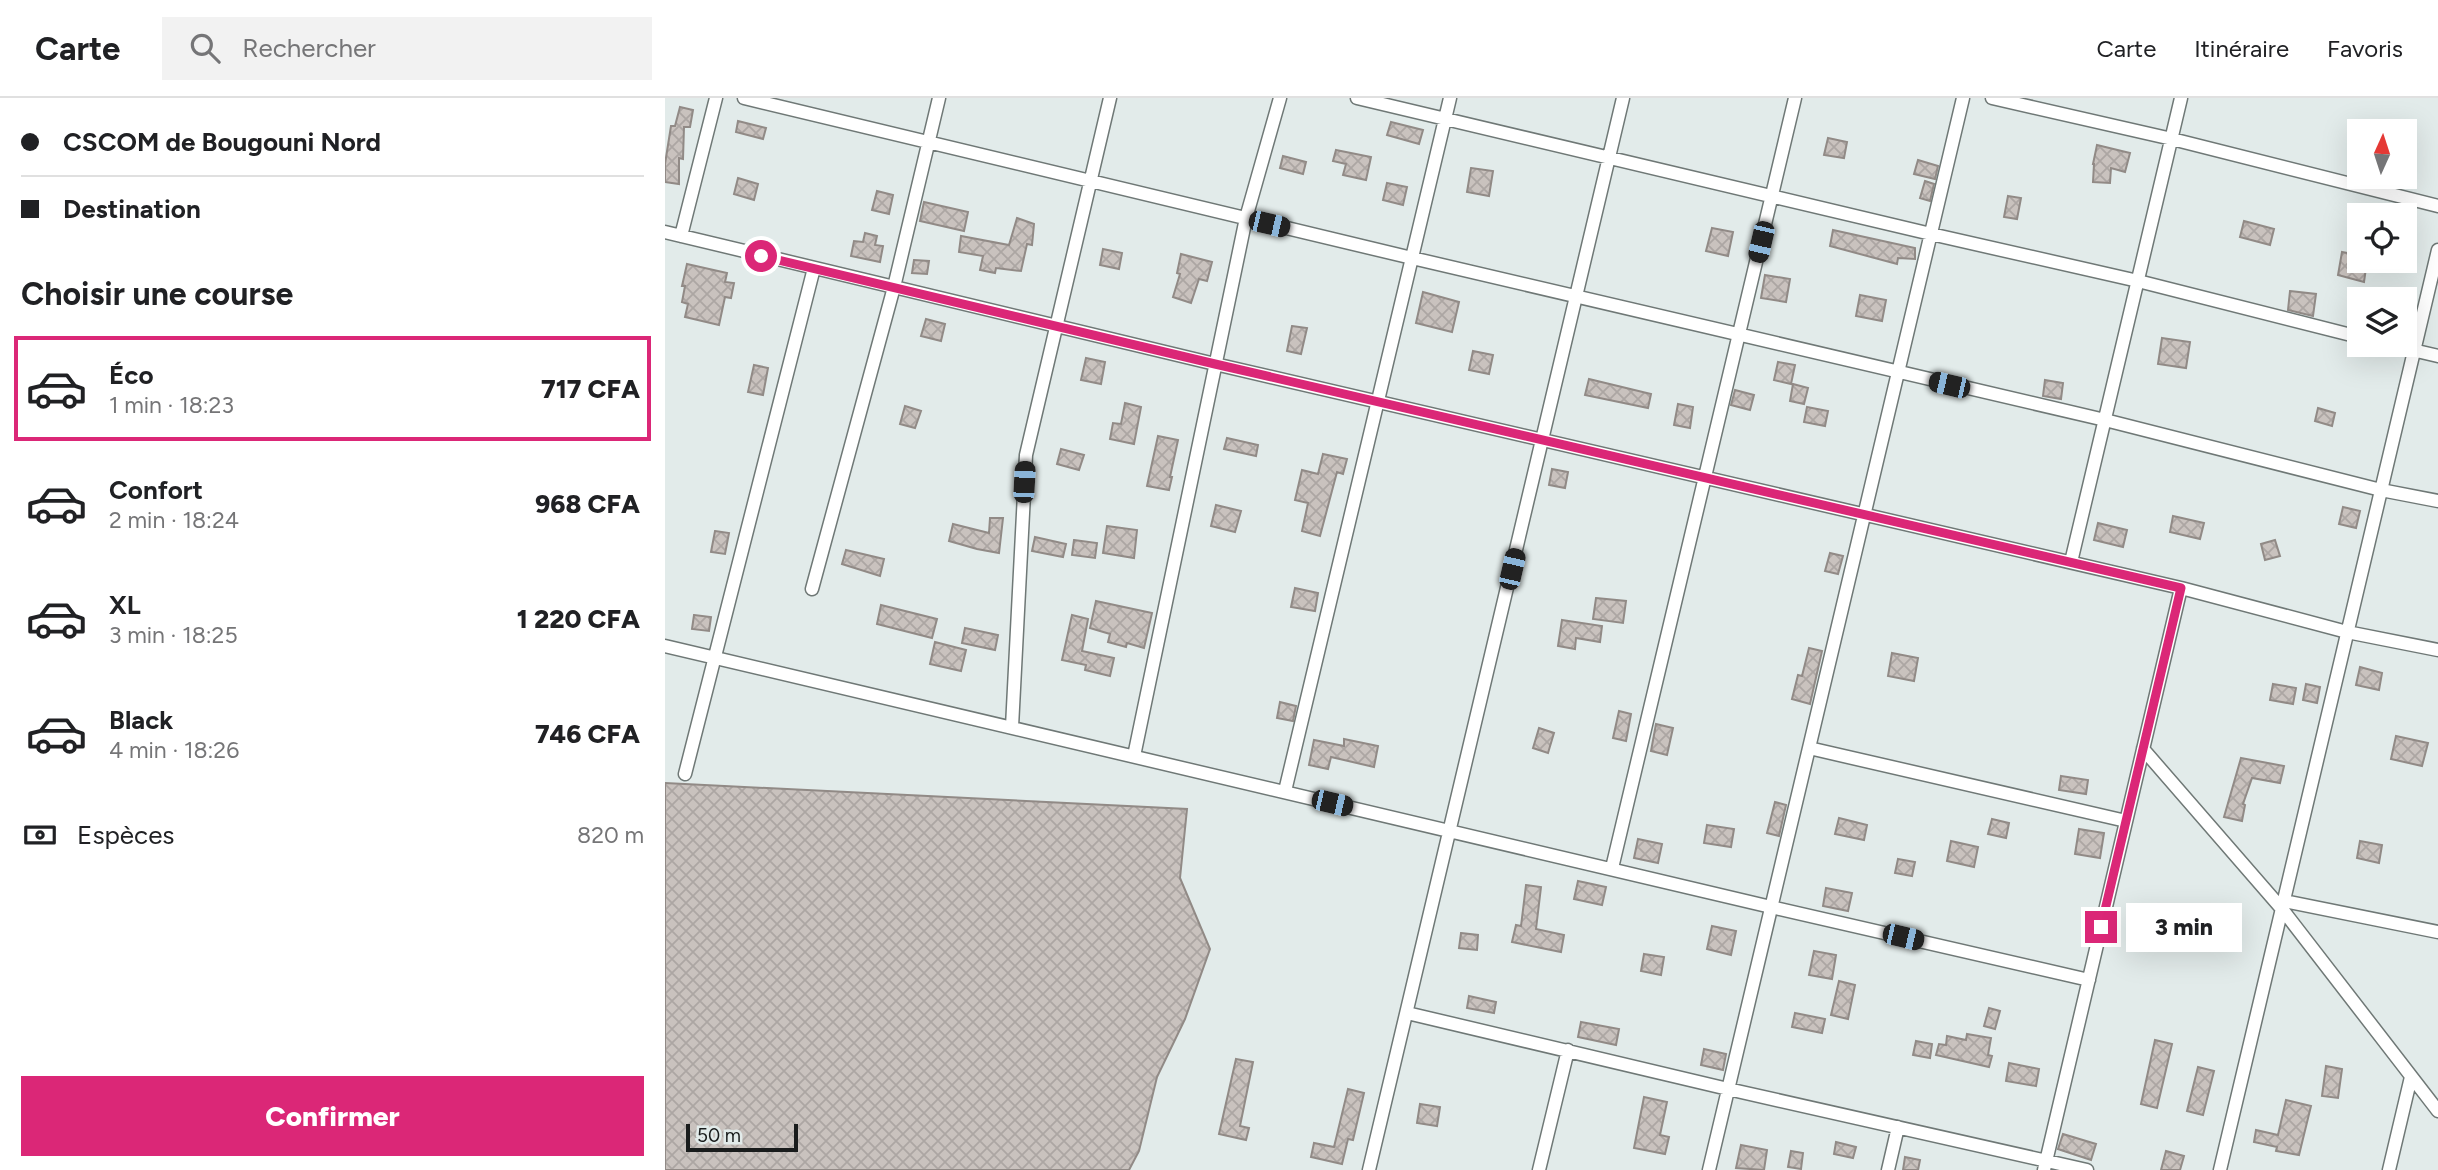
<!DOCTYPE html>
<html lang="fr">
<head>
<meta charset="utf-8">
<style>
	body { margin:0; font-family:Figtree,sans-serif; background:#f2f2f2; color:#202124; height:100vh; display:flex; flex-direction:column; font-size:26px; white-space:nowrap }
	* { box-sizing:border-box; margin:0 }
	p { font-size:23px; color:#757577 }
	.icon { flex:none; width:38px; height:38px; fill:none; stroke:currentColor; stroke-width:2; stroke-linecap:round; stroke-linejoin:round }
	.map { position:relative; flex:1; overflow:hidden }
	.details { display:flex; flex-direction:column; background:#fff; width:665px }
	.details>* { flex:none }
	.banner { display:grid; align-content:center; height:154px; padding:0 21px; background:#fff }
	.needle { width:46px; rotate:3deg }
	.buttons { position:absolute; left:1682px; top:21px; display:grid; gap:14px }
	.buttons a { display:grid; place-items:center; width:70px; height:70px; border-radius:0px; background:#fff; box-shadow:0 7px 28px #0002; font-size:35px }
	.scale { position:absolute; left:21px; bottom:18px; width:112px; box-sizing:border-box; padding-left:7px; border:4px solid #191c1c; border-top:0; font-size:19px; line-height:24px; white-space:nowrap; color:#191c1c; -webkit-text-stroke:5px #e2ebea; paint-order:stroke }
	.end { position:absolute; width:32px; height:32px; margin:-16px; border:9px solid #db2777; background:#fff; box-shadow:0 0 0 4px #fff }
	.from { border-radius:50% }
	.bubble { position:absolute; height:49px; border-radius:0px; background:#fff; box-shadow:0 7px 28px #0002; font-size:23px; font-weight:800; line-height:49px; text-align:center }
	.car { position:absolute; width:21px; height:42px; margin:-21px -10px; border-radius:9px; box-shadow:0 0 5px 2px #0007; background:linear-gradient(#222 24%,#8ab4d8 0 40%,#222 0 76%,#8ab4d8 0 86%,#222 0) }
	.banner b { display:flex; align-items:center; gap:24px; height:66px; font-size:26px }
	.banner b+b { border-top:2px solid #e0e0e0 }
	.banner i { width:18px; height:18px; background:#202124 }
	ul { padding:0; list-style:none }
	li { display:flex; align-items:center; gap:21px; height:105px; margin:0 14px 10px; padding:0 7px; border:4px solid transparent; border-radius:0px }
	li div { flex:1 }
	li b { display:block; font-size:26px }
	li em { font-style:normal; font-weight:800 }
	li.on { border-color:#db2777 }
	li>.icon { width:63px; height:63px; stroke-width:1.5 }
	h2 { padding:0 21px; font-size:32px; line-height:84px }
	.pay { display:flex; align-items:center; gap:18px; height:77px; padding:0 21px; font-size:26px }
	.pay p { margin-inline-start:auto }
	.button { display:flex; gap:14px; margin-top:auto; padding:14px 21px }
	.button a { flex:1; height:80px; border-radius:0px; background:#db2777; color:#fff; font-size:28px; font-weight:800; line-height:80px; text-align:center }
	header { display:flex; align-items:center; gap:42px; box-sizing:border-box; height:98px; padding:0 35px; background:#fff; border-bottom:2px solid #e0e0e0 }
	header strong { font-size:33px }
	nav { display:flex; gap:38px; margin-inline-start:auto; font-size:24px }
	.search { width:490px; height:63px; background:#f2f2f2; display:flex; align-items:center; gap:18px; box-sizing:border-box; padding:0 24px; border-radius:0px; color:#757577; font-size:26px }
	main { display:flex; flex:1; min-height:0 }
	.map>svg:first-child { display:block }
</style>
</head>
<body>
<header>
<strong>Carte</strong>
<div class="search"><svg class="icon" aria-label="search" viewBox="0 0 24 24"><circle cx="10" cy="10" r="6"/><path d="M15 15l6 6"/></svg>Rechercher</div>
<nav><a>Carte</a><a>Itinéraire</a><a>Favoris</a></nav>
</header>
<main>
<section class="details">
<div class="banner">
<b><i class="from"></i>CSCOM de Bougouni Nord</b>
<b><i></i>Destination</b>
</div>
<h2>Choisir une course</h2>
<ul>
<li class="on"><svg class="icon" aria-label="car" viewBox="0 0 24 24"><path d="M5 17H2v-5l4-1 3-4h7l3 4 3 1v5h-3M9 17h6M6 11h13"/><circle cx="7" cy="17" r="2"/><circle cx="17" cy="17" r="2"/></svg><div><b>Éco</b><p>1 min · 18:23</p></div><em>717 CFA</em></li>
<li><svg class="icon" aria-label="car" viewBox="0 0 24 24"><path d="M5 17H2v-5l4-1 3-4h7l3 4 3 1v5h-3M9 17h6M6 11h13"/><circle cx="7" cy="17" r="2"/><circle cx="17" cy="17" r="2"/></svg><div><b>Confort</b><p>2 min · 18:24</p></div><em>968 CFA</em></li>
<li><svg class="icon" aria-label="car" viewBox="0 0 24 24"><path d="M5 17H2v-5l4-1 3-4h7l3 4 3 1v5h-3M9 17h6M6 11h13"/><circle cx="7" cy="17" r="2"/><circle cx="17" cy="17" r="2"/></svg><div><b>XL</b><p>3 min · 18:25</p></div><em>1 220 CFA</em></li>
<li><svg class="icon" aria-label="car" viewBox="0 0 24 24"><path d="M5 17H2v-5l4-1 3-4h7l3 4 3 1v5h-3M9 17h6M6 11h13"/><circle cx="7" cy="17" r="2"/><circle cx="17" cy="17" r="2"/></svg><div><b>Black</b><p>4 min · 18:26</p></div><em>746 CFA</em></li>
</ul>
<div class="pay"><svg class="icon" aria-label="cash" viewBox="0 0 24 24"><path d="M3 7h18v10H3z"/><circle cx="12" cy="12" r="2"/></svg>Espèces<p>820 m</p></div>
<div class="button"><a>Confirmer</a></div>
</section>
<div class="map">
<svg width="1773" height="1072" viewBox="0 0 1773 1072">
	<defs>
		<pattern id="building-cross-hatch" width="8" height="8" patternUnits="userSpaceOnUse" patternTransform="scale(1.75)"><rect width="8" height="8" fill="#c9c2be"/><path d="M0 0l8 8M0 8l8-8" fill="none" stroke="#aca6a3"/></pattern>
	</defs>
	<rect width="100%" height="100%" fill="#e2ebea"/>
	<!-- building -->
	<path fill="url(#building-cross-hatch)" stroke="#918a86" stroke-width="2" d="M15,9L28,12L25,29H19L18,61L14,60V86L0,84V66L6,28H10Z
		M73,23L101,30L98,41L71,34Z
		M726,24L758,32L754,46L722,37Z
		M1163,40L1182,44L1179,60L1159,57Z
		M1432,47L1465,55L1460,74L1446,70L1445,85L1428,84L1429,66H1428Z
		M671,52L706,59L701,82L678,77L681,66L668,63Z
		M618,58L641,64L638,76L615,70Z
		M1253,62L1273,68L1270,81L1249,76Z
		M806,70L828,73L824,98L802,94Z
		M73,80L93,86L89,102L69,96Z
		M1260,83L1269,86L1265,103L1255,100Z
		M722,85L742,89L738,107L718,102Z
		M212,93L228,97L224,116L207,112Z
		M1343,98L1356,100L1352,121L1339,119Z
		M259,104L303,114L299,133L255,123Z
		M352,120L369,126L367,147L362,146L356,173L331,170L330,175L315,172L318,158L294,154L296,138L344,147Z
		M1579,123L1609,131L1605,147L1575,139Z
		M1047,130L1068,134L1063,158L1041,153Z
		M1168,132L1250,150V161L1233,160L1232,166L1165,148Z
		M200,135L212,138L210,147L218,148L215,164L186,158L189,143L198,144Z
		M438,151L457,155L454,171L435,167Z
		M1677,154L1694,157V163H1702L1699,184L1673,177Z
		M516,156L547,164L542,183L534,181L526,205L508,199L515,176L512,175Z
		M249,162L264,163L262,176L247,175Z
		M22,166L62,175L60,184L69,185L66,200L60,199L54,227L20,219L23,206L17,204L20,188H17Z
		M1100,177L1125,181L1121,204L1096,200Z
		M1625,193L1651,196L1648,218L1623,212Z
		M758,194L794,204L787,234L751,225Z
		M1195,197L1221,202L1217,223L1191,218Z
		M261,221L280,226L276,243L256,238Z
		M627,228L642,230L636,256L622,253Z
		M1497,240L1525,244L1521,270L1493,266Z
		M808,253L828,257L824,276L804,272Z
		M421,260L440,264L436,286L416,282Z
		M1113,264L1130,267L1126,286L1109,282Z
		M89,267L103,270L98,297L83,294Z
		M924,281L986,296L983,310L920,297Z
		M1380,282L1398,285L1396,301L1378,298Z
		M1128,286L1143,290L1139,306L1125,303Z
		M1070,292L1089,297L1085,312L1066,307Z
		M460,305L476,309L469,346L445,341L448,325L456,326Z
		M1013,306L1028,309L1025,330L1009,327Z
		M240,308L256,313L250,330L235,326Z
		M1142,309L1163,313L1160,328L1139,324Z
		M1653,310L1670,315L1667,328L1650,323Z
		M493,338L513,342L505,379H507L504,392L482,388Z
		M562,340L593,347L591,358L559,351Z
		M396,351L419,357L414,372L392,366Z
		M658,356L682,361L678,376L672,374L655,438L637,433L643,405L630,402L637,372L653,376Z
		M887,371L903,374L900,390L884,387Z
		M551,407L576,413L570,434L546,428Z
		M1678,409L1695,413L1691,430L1674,426Z
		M1508,418L1539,425L1535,441L1505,434Z
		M325,420H338L334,455L312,451L284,443L288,426L324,435Z
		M1433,425L1462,432L1458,449L1429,442Z
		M442,428L472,432L469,460L438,455Z
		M50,433L64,435L60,456L46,454Z
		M370,439L401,446L398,459L367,453Z
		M409,442L432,445L430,460L407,457Z
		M1610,442L1615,458L1600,462L1596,446Z
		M181,452L219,461L215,478L177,466Z
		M1165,455L1178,458L1173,476L1160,473Z
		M630,490L653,495L650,513L626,509Z
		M931,500L961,503L958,525L928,521Z
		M431,503L487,515L479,550L462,545L461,549L443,544L445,536L425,530Z
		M216,507L272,521L267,540L212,526Z
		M29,517L46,519L44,533L27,531Z
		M407,517L423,521L417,553L449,560L445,578L420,572L421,567L397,562Z
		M897,522L937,528L935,544L911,540L910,551L893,548Z
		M300,530L333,537L330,552L297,545Z
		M270,544L301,552L296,573L265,566Z
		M1144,550L1157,553L1145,606L1127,601L1133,577L1137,578Z
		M1227,555L1253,560L1249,583L1223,578Z
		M1695,569L1717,575L1714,592L1691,587Z
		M1608,586L1631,590L1628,606L1605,602Z
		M1641,586L1655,589L1652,605L1638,602Z
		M615,604L631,608L628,623L612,620Z
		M954,613L966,616L961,643L948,640Z
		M991,626L1008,630L1002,657L986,653Z
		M874,630L889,635L883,655L868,650Z
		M1731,638L1763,645L1757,668L1726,661Z
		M679,641L713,648L709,669L666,659L663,671L644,667L649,642L679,648Z
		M1576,660L1619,668L1615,685L1587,680L1578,706L1580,707L1577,723L1559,719Z
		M1396,678L1423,682L1421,696L1394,692Z
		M0,685L522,711L515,780L545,851L520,921L492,979L474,1053L464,1072H0Z
		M1110,704L1121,707L1114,738L1102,735Z
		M1174,720L1202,727L1199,742L1170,736Z
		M1327,721L1344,725L1341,740L1323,736Z
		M1042,727L1069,731L1066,749L1039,745Z
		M1414,731L1439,735L1435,760L1410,756Z
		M973,741L997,746L993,765L969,760Z
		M1286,743L1313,749L1309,769L1282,763Z
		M1695,743L1717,747L1714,765L1692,760Z
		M1233,761L1250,764L1247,778L1230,775Z
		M913,783L941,789L937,807L909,801Z
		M861,787L876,789L871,831L899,837L896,854L847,844L851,827L856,828Z
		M1161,790L1187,795L1183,813L1158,808Z
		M1047,828L1071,833L1066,857L1042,851Z
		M796,835L813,837L812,852L794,850Z
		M1149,853L1171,857L1167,881L1144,877Z
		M979,856L999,859L996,877L976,873Z
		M1174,883L1190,887L1183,921L1166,917Z
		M804,898L831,904L829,915L802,910Z
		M1324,910L1335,913L1330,931L1319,928Z
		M1130,915L1160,921L1157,935L1127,929Z
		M916,924L954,931L951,947L913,939Z
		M1302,936L1326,940L1323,957L1327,958L1324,969L1271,957L1274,946L1281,947L1282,938L1301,942Z
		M1490,942L1507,946L1492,1010L1476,1006Z
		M1251,943L1267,946L1265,960L1248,957Z
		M1039,951L1061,956L1058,972L1036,967Z
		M571,961L588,964L575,1028L584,1030L581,1042L554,1036Z
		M1344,965L1374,971L1371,988L1341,983Z
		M1661,968L1677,971L1673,1000L1657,998Z
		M1533,969L1549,973L1538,1017L1522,1013Z
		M683,991L699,995L688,1042L683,1041L677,1066L646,1059L649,1045L669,1049Z
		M979,999L1002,1004L995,1037L1004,1039L1000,1056L969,1050Z
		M1621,1002L1646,1008L1634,1057L1611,1053L1612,1049L1589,1044L1591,1032L1613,1037Z
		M755,1006L775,1009L772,1028L752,1025Z
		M1398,1036L1431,1046L1426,1062L1393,1051Z
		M1171,1044L1191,1049L1188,1060L1169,1056Z
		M1076,1047L1102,1052L1099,1072L1071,1070Z
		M1126,1053L1138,1055L1136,1071L1123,1069Z
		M1501,1053L1519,1058L1515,1072H1496Z
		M1240,1059L1255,1062L1253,1072H1238Z"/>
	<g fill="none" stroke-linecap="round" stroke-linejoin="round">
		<!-- minor casing -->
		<g stroke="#6f7876" stroke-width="15">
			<path id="minor" d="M79,0L747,160L1440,322L1716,392L1773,403
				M692,0L1266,136L1473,183L1694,239
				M1327,0L1507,41L1773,108
				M0,134L550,266L1516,490L1682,534L1773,552
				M16,138L51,0
				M1726,247L1773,258
				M1406,464L1516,0
				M147,491L229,189L274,0
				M0,548L1106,809L1424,882
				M347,629L361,357L445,0
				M1144,650L1461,723
				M1478,651L1617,811L1773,1013
				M469,658L581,120L615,0
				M20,676L149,170
				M620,693L785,0
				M947,770L1130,0
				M1619,803L1773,834
				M742,915L1063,991L1422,1072
				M704,1072L958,0
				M874,1072L903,952
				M1044,1072L1298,0
				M1223,1072L1233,1029
				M1379,1072L1516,490
				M1555,1072L1773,152
				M1724,1072L1746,979"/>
		</g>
		<!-- minor -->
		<use href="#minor" stroke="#fff" stroke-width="12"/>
	</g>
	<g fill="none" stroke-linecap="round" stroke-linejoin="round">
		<!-- route -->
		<path stroke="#db2777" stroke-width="9" d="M96,158L550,266L1516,490L1436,829"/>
	</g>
</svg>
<div class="buttons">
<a><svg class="needle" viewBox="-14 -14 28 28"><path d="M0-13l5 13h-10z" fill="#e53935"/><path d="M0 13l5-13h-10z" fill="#757577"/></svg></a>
<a><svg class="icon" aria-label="locate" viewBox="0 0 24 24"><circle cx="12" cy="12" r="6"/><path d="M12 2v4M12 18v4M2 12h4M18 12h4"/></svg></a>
<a><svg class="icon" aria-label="layers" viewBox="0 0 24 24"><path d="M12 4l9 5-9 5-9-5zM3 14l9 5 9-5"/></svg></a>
</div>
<div class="scale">50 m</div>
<i class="end from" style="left:96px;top:158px"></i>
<i class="end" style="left:1436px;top:829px"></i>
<div class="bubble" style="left:1461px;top:805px;width:116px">3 min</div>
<i class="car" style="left:604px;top:126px;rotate:103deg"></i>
<i class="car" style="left:1096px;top:144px;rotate:193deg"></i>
<i class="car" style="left:1284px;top:287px;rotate:283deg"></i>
<i class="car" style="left:359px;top:384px;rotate:3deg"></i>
<i class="car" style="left:847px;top:471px;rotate:13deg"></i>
<i class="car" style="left:667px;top:705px;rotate:103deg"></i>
<i class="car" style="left:1238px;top:839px;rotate:103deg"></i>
</div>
</main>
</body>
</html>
